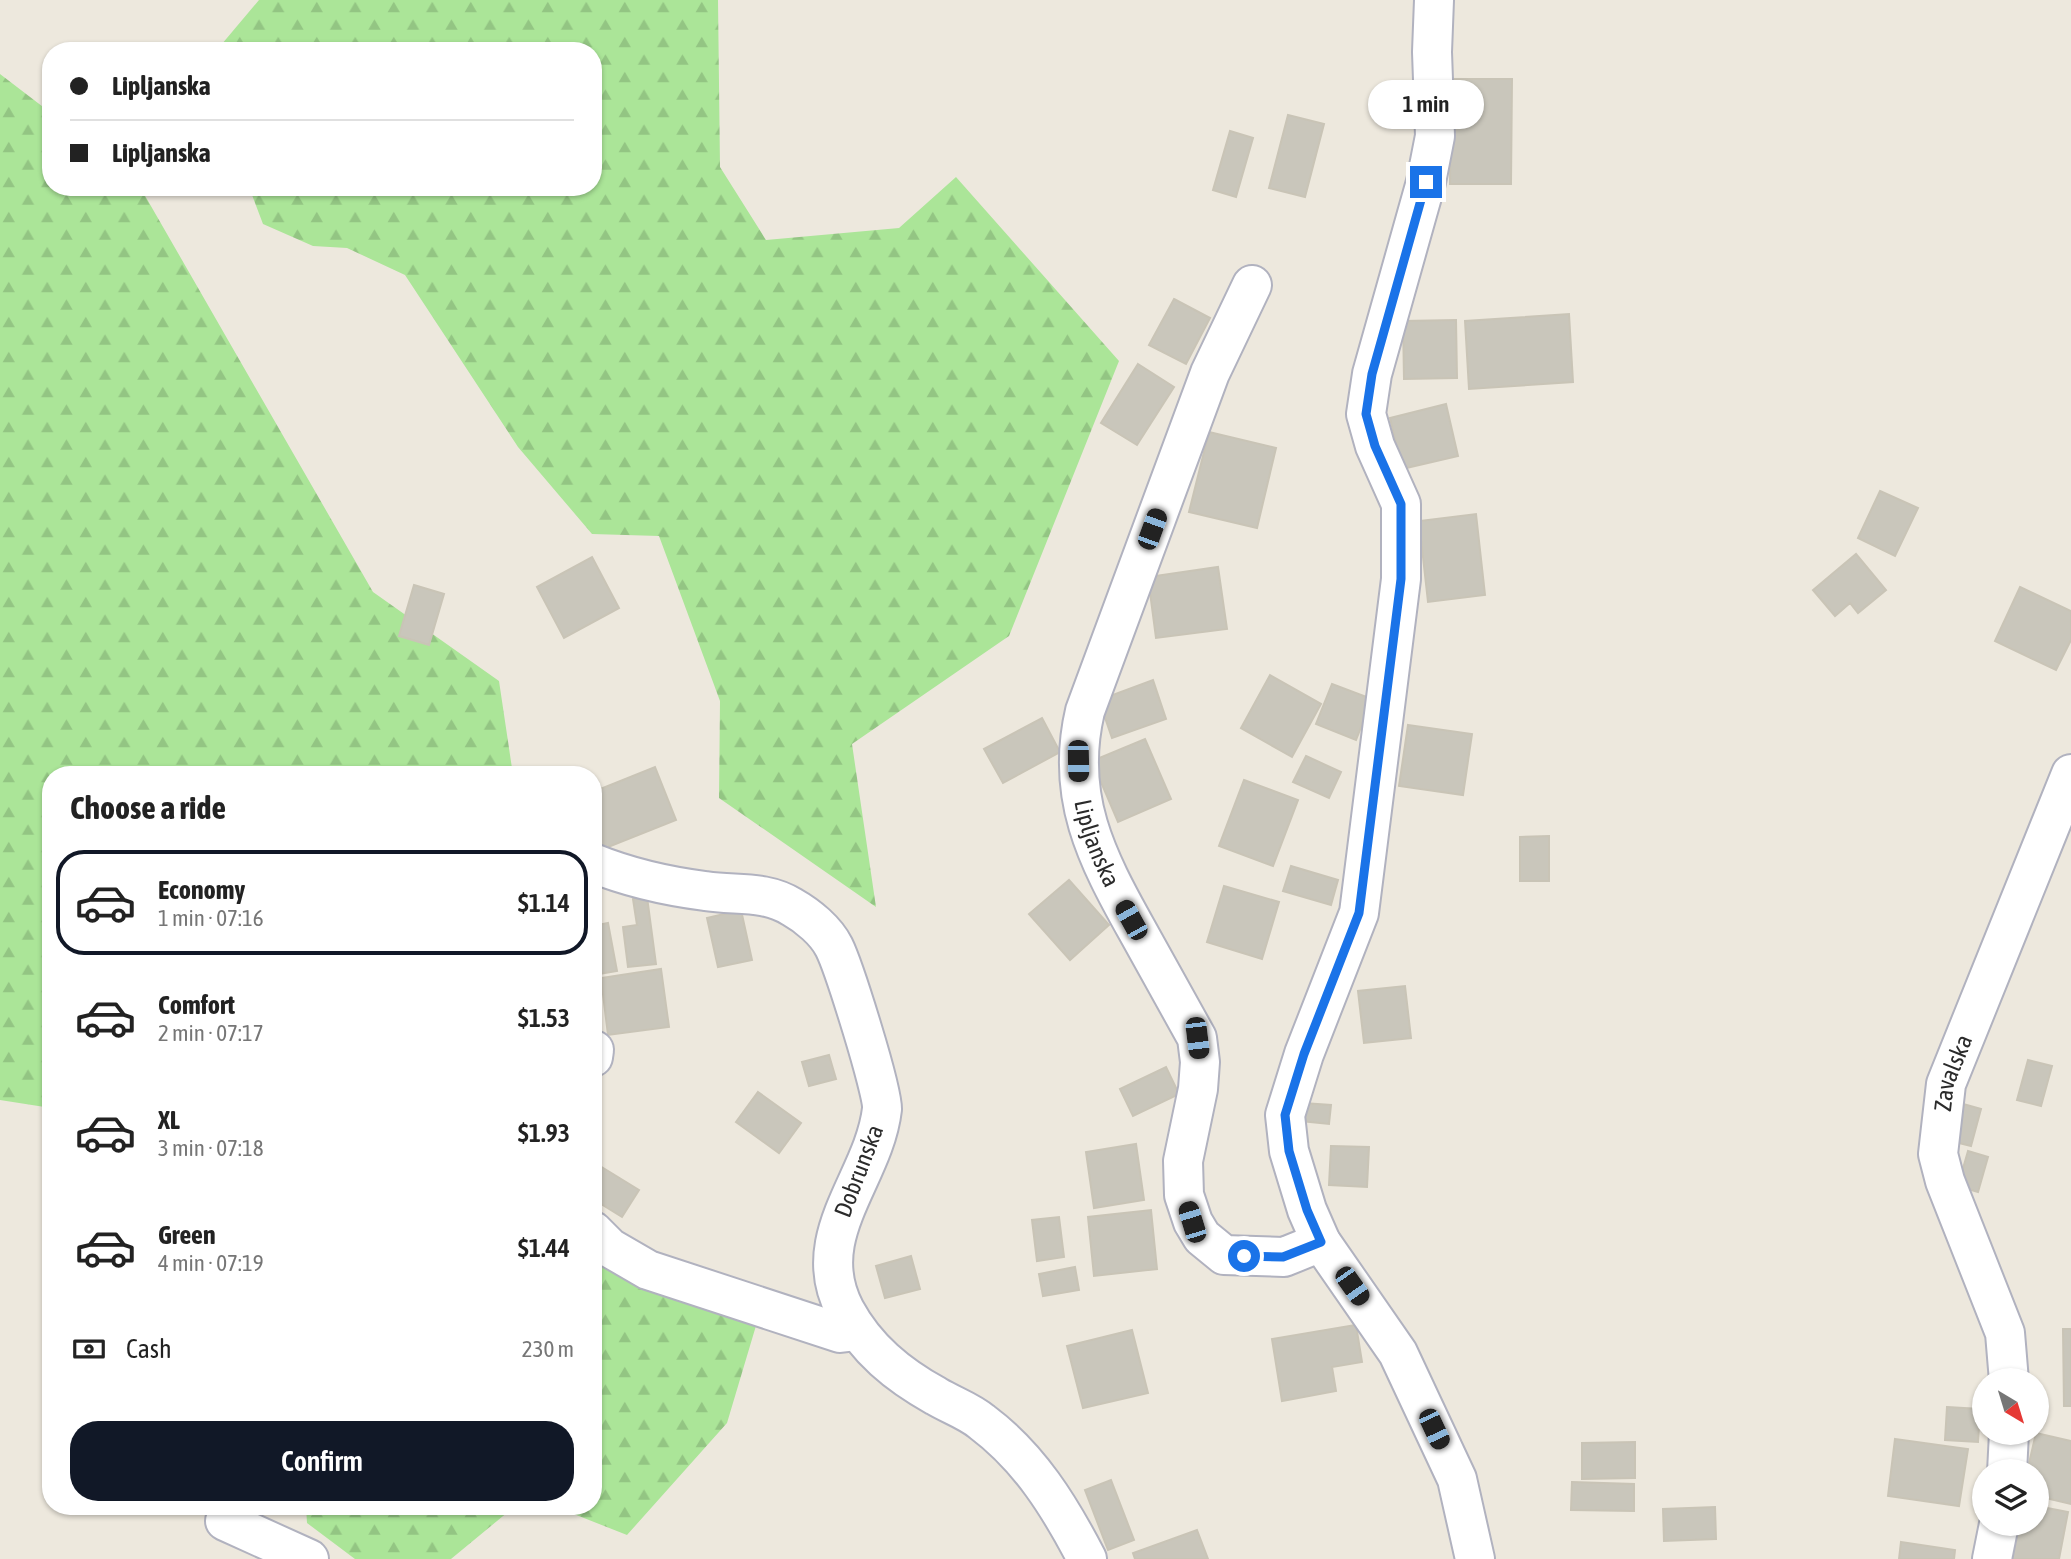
<!DOCTYPE html>
<html lang="en">
<head>
<meta charset="utf-8">
<style>
	body { margin:0; font-family:"Asap Condensed",sans-serif; background:#f2f2f2; color:#222; height:100vh; display:flex; flex-direction:column; font-size:26px; white-space:nowrap }
	* { box-sizing:border-box; margin:0 }
	p { font-size:23px; color:#767676 }
	.icon { flex:none; width:38px; height:38px; fill:none; stroke:currentColor; stroke-width:2; stroke-linecap:round; stroke-linejoin:round }
	.map { position:relative; flex:1; overflow:hidden }
	.side { position:absolute; left:42px; top:766px; width:560px; height:749px; display:flex; flex-direction:column; background:#fff; border-radius:28px; box-shadow:0 2px 5px #0004 }
	.side>* { flex:none }
	.guide { position:absolute; left:42px; top:42px; width:560px; height:154px; border-radius:28px; box-shadow:0 2px 5px #0004; display:grid; align-content:center; height:154px; padding:0 28px; background:#fff }
	.needle { width:46px; rotate:142deg }
	.buttons { position:absolute; left:1972px; top:1368px; display:grid; gap:14px }
	.buttons a { display:grid; place-items:center; width:77px; height:77px; border-radius:50%; background:#fff; box-shadow:0 2px 5px #0004; font-size:35px }
	.end { position:absolute; width:32px; height:32px; margin:-16px; border:9px solid #1a73e8; background:#fff; box-shadow:0 0 0 4px #fff }
	.from { border-radius:50% }
	.bubble { position:absolute; height:49px; border-radius:24px; background:#fff; box-shadow:0 2px 5px #0004; font-size:23px; font-weight:600; line-height:49px; text-align:center }
	.car { position:absolute; width:21px; height:42px; margin:-21px -10px; border-radius:9px; box-shadow:0 0 5px 2px #0007; background:linear-gradient(#222 24%,#8ab4d8 0 40%,#222 0 76%,#8ab4d8 0 86%,#222 0) }
	.guide b { display:flex; align-items:center; gap:24px; height:66px; font-size:26px }
	.guide b+b { border-top:2px solid #e0e0e0 }
	.guide i { width:18px; height:18px; background:#222 }
	ul { padding:0; list-style:none }
	li { display:flex; align-items:center; gap:21px; height:105px; margin:0 14px 10px; padding:0 14px; border:4px solid transparent; border-radius:28px }
	li div { flex:1 }
	li b { display:block; font-size:26px }
	li em { font-style:normal; font-weight:600 }
	li.selected { border-color:#111827 }
	li>.icon { width:63px; height:63px; stroke-width:1.5 }
	h2 { padding:0 28px; font-size:32px; line-height:84px }
	.pay { display:flex; align-items:center; gap:18px; height:77px; padding:0 28px; font-size:26px }
	.pay p { margin-inline-start:auto }
	.cta { display:flex; gap:14px; margin-top:auto; padding:14px 28px }
	.cta a { flex:1; height:80px; border-radius:28px; background:#111827; color:#fff; font-size:28px; font-weight:600; line-height:80px; text-align:center }
	.map>svg:first-child { display:block }
</style>
</head>
<body>
<div class="map">
<svg width="2071" height="1559" viewBox="0 0 2071 1559">
	<defs>
		<pattern id="forest-firs" width="22" height="20" patternUnits="userSpaceOnUse" patternTransform="scale(1.75)"><rect width="22" height="20" fill="#abe598"/><path d="M5 1l3.5 6h-7zM16 11l3.5 6h-7z" fill="#93c583"/></pattern>
	</defs>
	<rect width="100%" height="100%" fill="#ede8dd"/>
	<!-- forest -->
	<path fill="url(#forest-firs)" d="M259,0H718L720,167L766,240L899,228L956,177L1119,361L1009,636L852,744L876,907L719,798L720,701L659,536L592,534L518,447L405,275L347,248L313,246L263,224L249,187H593V51H216Z
		M0,74L51,113V187H140L373,592L499,681L513,775H51V1108L0,1100Z
		M593,1244L758,1319L727,1423L627,1535L556,1507H593Z
		M306,1507H514L451,1559H355L307,1523Z"/>
	<!-- building -->
	<path fill="#c9c6bb" stroke="#c9c4b6" stroke-width="2" d="M1451,79H1512L1511,184H1450Z
		M1288,115L1324,124L1305,197L1269,188Z
		M1230,131L1253,138L1236,197L1213,190Z
		M1174,299L1210,318L1186,364L1149,345Z
		M1569,314L1573,382L1469,389L1465,321Z
		M1456,320L1457,378L1404,379L1403,321Z
		M1138,364L1174,387L1137,445L1101,423Z
		M1446,404L1458,456L1402,469L1390,418Z
		M1209,432L1276,448L1257,528L1189,512Z
		M1880,491L1918,508L1895,556L1858,538Z
		M1476,514L1485,595L1428,602L1419,521Z
		M1856,554L1886,590L1858,613L1850,603L1835,616L1813,590Z
		M592,557L619,608L564,638L537,587Z
		M1218,567L1227,629L1156,638L1148,577Z
		M414,585L444,594L429,645L399,636Z
		M2020,587L2071,611V640L2056,670L1995,641Z
		M1270,675L1321,704L1292,757L1241,728Z
		M1153,680L1166,719L1112,738L1099,700Z
		M1332,684L1372,699L1356,740L1316,724Z
		M1042,718L1060,752L1003,783L984,749Z
		M1408,725L1472,734L1463,795L1399,786Z
		M1145,739L1171,799L1118,822L1092,761Z
		M1306,756L1341,772L1329,798L1293,782Z
		M655,767L676,820L593,853V792Z
		M1244,780L1298,800L1273,866L1219,846Z
		M1549,836V881H1520V837Z
		M1291,866L1338,880L1331,905L1283,891Z
		M1069,880L1109,925L1070,960L1029,914Z
		M1224,886L1279,902L1262,959L1207,942Z
		M647,897L656,964L628,967L623,927L637,925L633,899Z
		M741,910L752,960L718,967L707,918Z
		M608,923L617,971L593,975V926Z
		M661,969L669,1027L608,1035L601,978Z
		M1405,986L1411,1038L1364,1043L1358,991Z
		M829,1055L836,1079L809,1086L802,1062Z
		M2028,1060L2052,1066L2041,1106L2017,1100Z
		M1166,1067L1179,1094L1133,1116L1120,1089Z
		M758,1092L801,1123L779,1153L736,1122Z
		M1956,1102L1981,1109L1971,1146L1947,1140Z
		M1303,1103L1331,1105L1329,1124L1301,1121Z
		M1136,1144L1144,1200L1094,1208L1086,1152Z
		M1331,1146L1369,1147L1367,1187L1329,1185Z
		M1968,1151L1988,1157L1978,1192L1958,1186Z
		M600,1166L639,1190L622,1217L593,1199V1177Z
		M1151,1210L1157,1269L1094,1276L1088,1217Z
		M1059,1217L1064,1257L1037,1261L1032,1220Z
		M911,1256L920,1289L885,1298L876,1266Z
		M1075,1267L1079,1290L1043,1296L1039,1274Z
		M1356,1325L1362,1362L1332,1367L1336,1391L1282,1401L1272,1339Z
		M2063,1329H2071V1406H2064Z
		M1132,1330L1148,1393L1083,1408L1067,1346Z
		M1947,1407L1980,1409L1978,1442L1945,1440Z
		M2036,1433L2071,1441V1504L2037,1496V1472H2027Z
		M1895,1439L1968,1449L1959,1506L1888,1496Z
		M1635,1442V1478L1582,1479V1443Z
		M1111,1480L1134,1540L1108,1550L1085,1490Z
		M1572,1482L1634,1484V1511L1571,1510Z
		M2037,1506L2068,1512L2059,1559H2011L2017,1524H2037Z
		M1715,1507L1716,1539L1664,1541L1663,1509Z
		M1197,1530L1208,1559H1135L1133,1553Z
		M1901,1542L1955,1550L1954,1559H1899Z"/>
	<g fill="none" stroke-linecap="round" stroke-linejoin="round">
		<!-- minor casing -->
		<g stroke="#b1b2bf" stroke-width="42">
			<g id="minor">
				<path d="M1434,0L1432,52L1435,136L1426,182L1372,374L1366,414L1375,446L1401,504V579L1359,913L1304,1054L1285,1115L1289,1151L1307,1210L1321,1242L1398,1353L1457,1479L1475,1559"/>
				<path id="s1" d="M1252,285L1210,373L1085,711C1065,796 1096,857 1137,930C1157,966 1177,1002 1197,1038L1200,1062L1198,1089L1183,1161L1184,1195L1193,1222L1202,1237L1224,1255L1284,1257L1321,1242"/>
				<path d="M593,863C630,878 666,886 705,891C737,896 764,890 792,907C808,916 826,931 834,947C844,967 883,1091 882,1109C874,1179 806,1236 845,1310C866,1349 898,1375 936,1396C951,1405 969,1411 982,1422C1030,1458 1060,1507 1087,1559"/>
				<path d="M593,1057L594,1050"/>
				<path d="M593,1231L610,1248L648,1270L840,1333L857,1331"/>
				<path id="s2" d="M2009,1381L2005,1333L1945,1181L1938,1154L1946,1084L2071,774"/>
				<path d="M2007,1472L2009,1433"/>
				<path d="M225,1521L309,1559"/>
				<path d="M1992,1559L1999,1524"/>
			</g>
		</g>
		<!-- minor -->
		<use href="#minor" stroke="#fff" stroke-width="38"/>
	</g>
	<g fill="none" stroke-linecap="round" stroke-linejoin="round">
		<!-- route -->
		<path stroke="#1a73e8" stroke-width="9" d="M1244,1256L1283,1257L1321,1242L1307,1210L1289,1151L1285,1115L1304,1054L1359,913L1401,579V504L1375,446L1366,414L1372,374L1426,182"/>
	</g>
	<g text-anchor="middle" stroke-width="5" stroke-linejoin="round" paint-order="stroke">
		<!-- street labels -->
		<g font-size="24" fill="#2b2b2b" stroke="#fff">
			<text dy="8" stroke="none"><textPath href="#s1" startOffset="593">Lipljanska</textPath></text>
			<text dy="8" stroke="none"><textPath href="#s2" startOffset="322">Zavalska</textPath></text>
			<text transform="translate(859 1171) rotate(-69)" y="8">Dobrunska</text>
		</g>
	</g>
</svg>
<div class="buttons">
<a><svg class="needle" viewBox="-14 -14 28 28"><path d="M0-13l5 13h-10z" fill="#e53935"/><path d="M0 13l5-13h-10z" fill="#767676"/></svg></a>
<a><svg class="icon" aria-label="layers" viewBox="0 0 24 24"><path d="M12 4l9 5-9 5-9-5zM3 14l9 5 9-5"/></svg></a>
</div>
<i class="end from" style="left:1244px;top:1256px"></i>
<i class="end" style="left:1426px;top:182px"></i>
<div class="bubble" style="left:1368px;top:80px;width:116px">1 min</div>
<i class="car" style="left:1152px;top:529px;rotate:20deg"></i>
<i class="car" style="left:1078px;top:761px;rotate:179deg"></i>
<i class="car" style="left:1131px;top:920px;rotate:331deg"></i>
<i class="car" style="left:1197px;top:1038px;rotate:173deg"></i>
<i class="car" style="left:1192px;top:1222px;rotate:343deg"></i>
<i class="car" style="left:1352px;top:1286px;rotate:145deg"></i>
<i class="car" style="left:1434px;top:1429px;rotate:155deg"></i>
<div class="guide">
<b><i class="from"></i>Lipljanska</b>
<b><i></i>Lipljanska</b>
</div>
<section class="side">
<h2>Choose a ride</h2>
<ul>
<li class="selected"><svg class="icon" aria-label="car" viewBox="0 0 24 24"><path d="M5 17H2v-5l4-1 3-4h7l3 4 3 1v5h-3M9 17h6M6 11h13"/><circle cx="7" cy="17" r="2"/><circle cx="17" cy="17" r="2"/></svg><div><b>Economy</b><p>1 min · 07:16</p></div><em>$1.14</em></li>
<li><svg class="icon" aria-label="car" viewBox="0 0 24 24"><path d="M5 17H2v-5l4-1 3-4h7l3 4 3 1v5h-3M9 17h6M6 11h13"/><circle cx="7" cy="17" r="2"/><circle cx="17" cy="17" r="2"/></svg><div><b>Comfort</b><p>2 min · 07:17</p></div><em>$1.53</em></li>
<li><svg class="icon" aria-label="car" viewBox="0 0 24 24"><path d="M5 17H2v-5l4-1 3-4h7l3 4 3 1v5h-3M9 17h6M6 11h13"/><circle cx="7" cy="17" r="2"/><circle cx="17" cy="17" r="2"/></svg><div><b>XL</b><p>3 min · 07:18</p></div><em>$1.93</em></li>
<li><svg class="icon" aria-label="car" viewBox="0 0 24 24"><path d="M5 17H2v-5l4-1 3-4h7l3 4 3 1v5h-3M9 17h6M6 11h13"/><circle cx="7" cy="17" r="2"/><circle cx="17" cy="17" r="2"/></svg><div><b>Green</b><p>4 min · 07:19</p></div><em>$1.44</em></li>
</ul>
<div class="pay"><svg class="icon" aria-label="cash" viewBox="0 0 24 24"><path d="M3 7h18v10H3z"/><circle cx="12" cy="12" r="2"/></svg>Cash<p>230 m</p></div>
<div class="cta"><a>Confirm</a></div>
</section>
</div>
</body>
</html>
